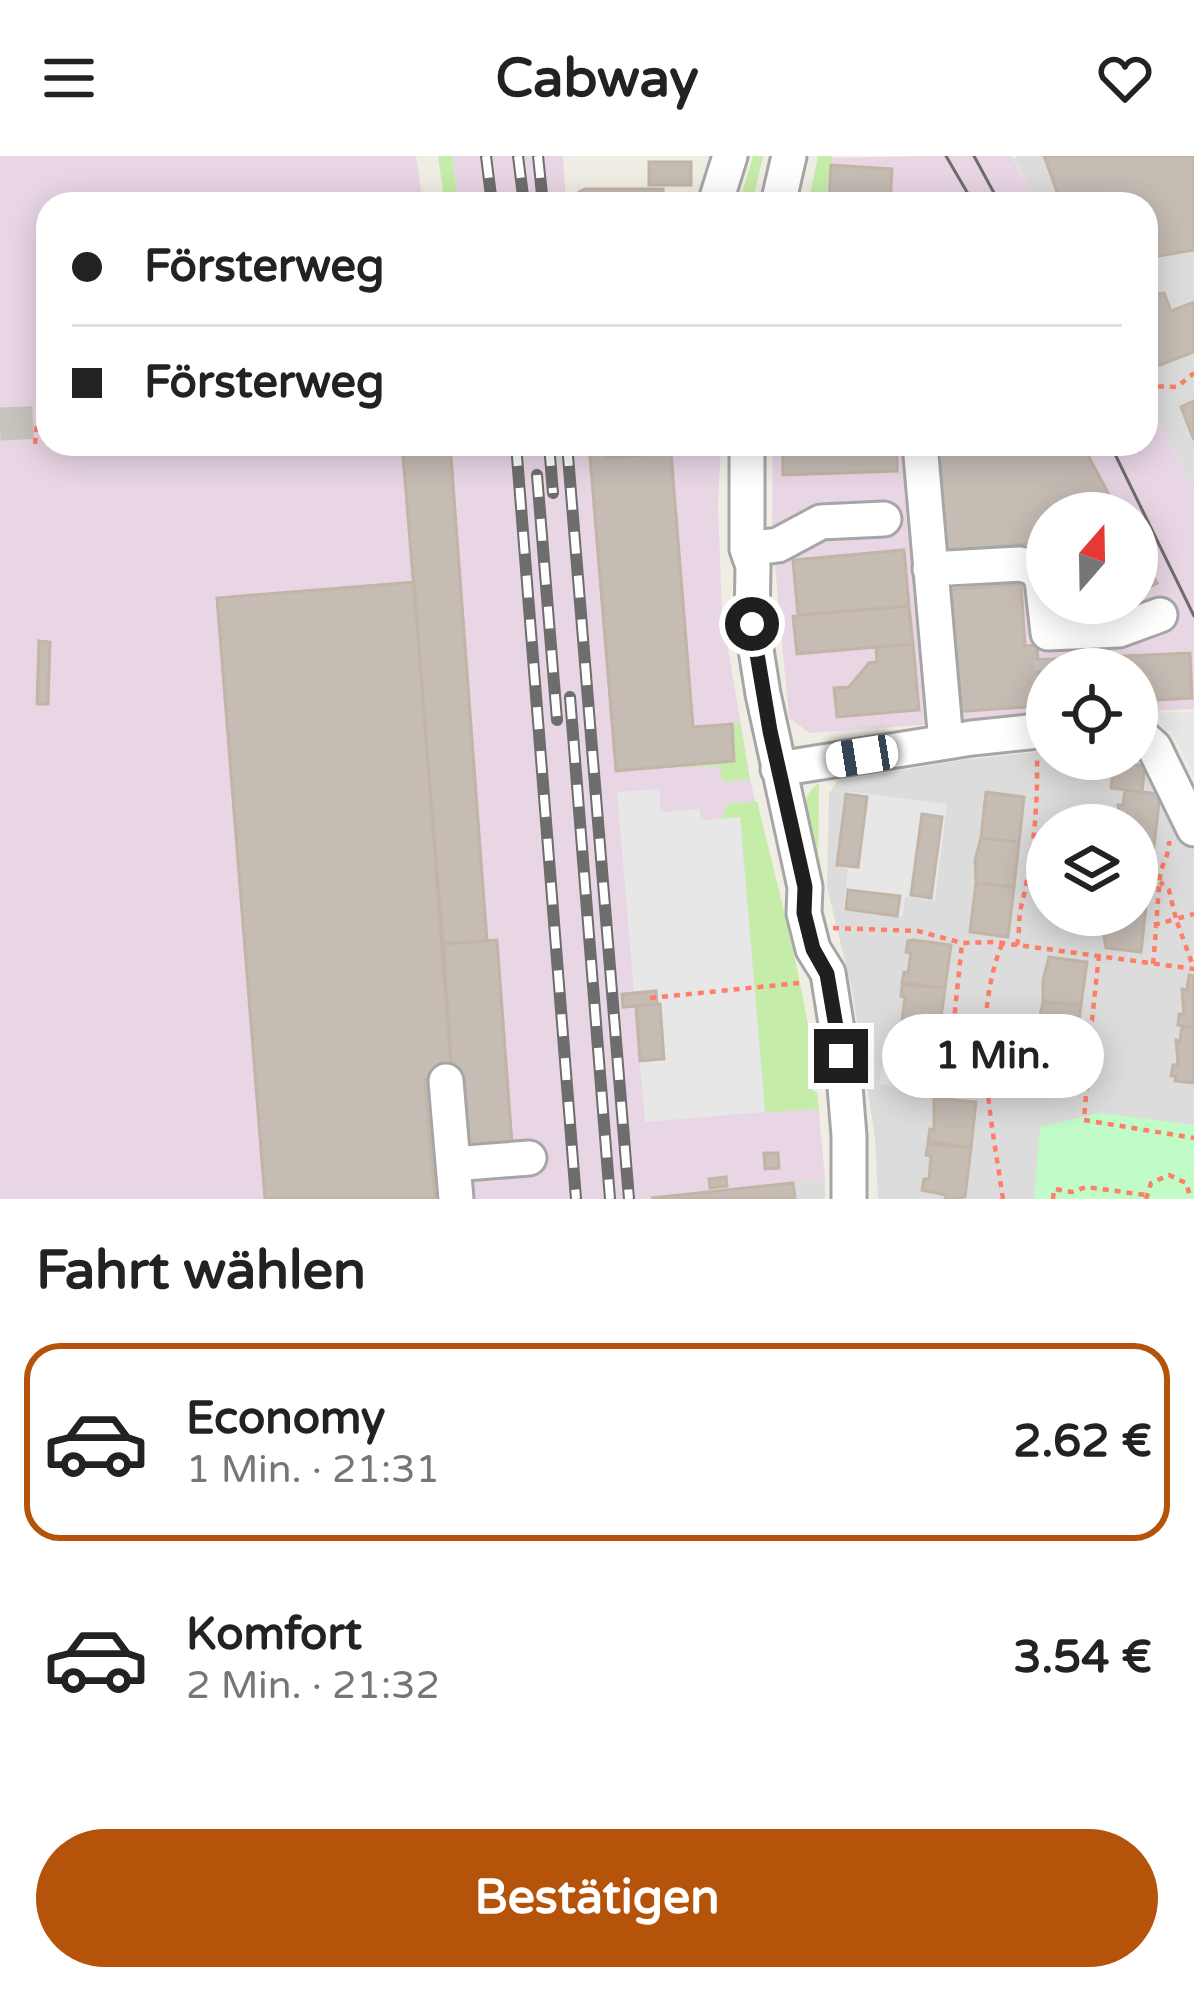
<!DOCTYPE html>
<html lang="de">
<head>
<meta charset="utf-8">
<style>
	body { margin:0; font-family:"Varela Round",sans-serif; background:#f2f2f2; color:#222; height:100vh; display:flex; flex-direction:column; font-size:45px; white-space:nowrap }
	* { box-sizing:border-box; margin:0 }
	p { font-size:39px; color:#767676 }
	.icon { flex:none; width:66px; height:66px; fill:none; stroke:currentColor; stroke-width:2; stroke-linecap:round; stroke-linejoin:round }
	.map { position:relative; height:1043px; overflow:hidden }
	.side { display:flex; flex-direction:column; background:#fff; flex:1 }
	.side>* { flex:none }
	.banner { position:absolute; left:36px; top:36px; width:1122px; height:264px; border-radius:36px; box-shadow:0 6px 30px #0003; display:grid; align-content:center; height:264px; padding:0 36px; background:#fff }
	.needle { width:78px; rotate:20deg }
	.buttons { position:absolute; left:1026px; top:336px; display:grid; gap:24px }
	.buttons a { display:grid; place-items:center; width:132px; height:132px; border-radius:50%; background:#fff; box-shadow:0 6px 30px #0003; font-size:60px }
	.end { position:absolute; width:54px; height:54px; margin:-27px; border:15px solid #1f1f1f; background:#fff; box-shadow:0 0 0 6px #fff }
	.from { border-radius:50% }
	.bubble { position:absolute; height:84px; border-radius:42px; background:#fff; box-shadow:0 6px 30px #0003; font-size:39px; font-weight:700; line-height:84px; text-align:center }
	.car { position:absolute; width:36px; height:72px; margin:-36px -18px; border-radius:15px; box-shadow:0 0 9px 3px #0007; background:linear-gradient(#fff 24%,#345 0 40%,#fff 0 76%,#345 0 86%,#fff 0) }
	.banner b { display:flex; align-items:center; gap:42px; height:114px; font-size:45px }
	.banner b+b { border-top:3px solid #e0e0e0 }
	.banner i { width:30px; height:30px; background:#222 }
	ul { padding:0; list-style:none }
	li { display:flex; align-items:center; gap:36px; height:198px; margin:0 24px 18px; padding:0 12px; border:6px solid transparent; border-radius:36px }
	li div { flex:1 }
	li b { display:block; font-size:45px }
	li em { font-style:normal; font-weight:700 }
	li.selected { border-color:#b45309 }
	li>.icon { width:108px; height:108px; stroke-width:1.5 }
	h2 { padding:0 36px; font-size:54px; line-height:144px }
	.cta { display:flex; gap:24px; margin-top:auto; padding:24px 36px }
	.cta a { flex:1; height:138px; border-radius:72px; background:#b45309; color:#fff; font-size:48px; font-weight:700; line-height:138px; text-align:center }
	header { display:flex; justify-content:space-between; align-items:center; height:156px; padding:0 36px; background:#fff; font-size:54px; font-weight:700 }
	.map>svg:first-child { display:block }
</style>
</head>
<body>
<header><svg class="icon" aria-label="menu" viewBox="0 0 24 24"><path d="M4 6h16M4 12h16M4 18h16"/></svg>Cabway<svg class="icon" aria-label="heart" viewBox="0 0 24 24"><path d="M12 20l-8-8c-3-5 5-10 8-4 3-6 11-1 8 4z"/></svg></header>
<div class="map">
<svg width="1194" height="1043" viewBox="0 0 1194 1043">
	<rect width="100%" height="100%" fill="#f0ede4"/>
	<!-- residential -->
	<path fill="#dddcdc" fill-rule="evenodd" d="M1019,0H1194V335L1146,240V48H1038L1014,2Z
		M1047,595V603H1137V595L1172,647L1194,695V1043H878L875,982L852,834L827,731L829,638L837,625L962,604ZM1047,669H1137V759H1047Z
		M825,1022V1043H648V1040Z"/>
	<!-- industrial -->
	<path fill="#e9d6e5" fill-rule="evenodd" d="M0,0H416L423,48H48V288H721L718,348L722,457L750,623L813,892L816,927L812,929L813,936H817L825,1022L648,1043H0Z
		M452,0H563L566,48H458Z
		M928,0H1012L1038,48H824L833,2Z
		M1146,240L1194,335V553L1137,555V513H1047V560L810,577L789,562L772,377L773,288H1146ZM1047,357H1137V447H1047Z"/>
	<!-- grass -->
	<path fill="#c6eca9" d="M438,0H452L458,48H445Z
		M753,0H763L752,48H739Z
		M818,0H833L825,45L808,48Z
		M740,567L750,623L724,626L717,610L680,612L734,605L732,568Z
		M819,627L818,714C811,687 790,646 819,627Z
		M757,645C779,738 806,832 816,927L812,928L813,935L817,936L819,953L765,956L740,662L721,663L727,648Z"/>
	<!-- park -->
	<path fill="#c0fbc8" d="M1100,957L1194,969V1043H1034L1040,971Z"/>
	<!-- parking -->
	<path fill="#e7e7e7" d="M1194,556V619L1171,574H1166L1156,557Z
		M659,633L661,656L700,653L701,664L740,661L765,956L645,966L617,636Z
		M845,635L947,648L935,745L905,741L903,761L843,754L848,713L836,710Z
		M882,911L974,925L972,942L879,928Z"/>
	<!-- building -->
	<path fill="#c5bcb4" stroke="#c2b4a6" stroke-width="3" d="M1044,0H1194V94L1146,102V48H1076L1071,37L1059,41Z
		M649,6H691V29H649Z
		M831,9L892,13L890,48L829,46Z
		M585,33H663V48H579V36Z
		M1164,137L1171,155L1194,146V196L1149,213L1146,140Z
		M1194,245V284L1181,251Z
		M402,288H450L487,785L443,788Z
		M589,288H606L607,302L671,297L693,571L732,568L734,605L616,615Z
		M606,288H688L689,295L607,302Z
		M783,288H897V315L783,319Z
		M933,288H1082L1116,352L1107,357H1047V386L944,395Z
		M1137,390L1157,427L1137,437Z
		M904,394L909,450L798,459L793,404Z
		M414,426L452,922L425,924L435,1043H265L217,442Z
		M1021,428L1025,490L1037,489L1041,550L953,556L944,434Z
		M1087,447H1118L1094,460Z
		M909,450L913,488L797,498L793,460Z
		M39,485L50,486L48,548H37Z
		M913,488L919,554L837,561L834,532L849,531L869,507L877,506L876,491Z
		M1190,497L1192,542L1137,545V513H1047V550H1041L1038,504Z
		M1114,606L1145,610L1142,636L1111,632Z
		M1125,634L1160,638L1154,690L1137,688V669H1121L1118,649H1123Z
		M986,636L1024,641L1019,686L981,682Z
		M846,638L867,641L858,711L837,709Z
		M922,658L942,661L931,742L911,739Z
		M981,682L1019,686L1014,731L976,727L975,704Z
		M1137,688L1154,690L1147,741L1137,740Z
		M976,727L1014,731L1008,781L970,776Z
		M848,734L900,740L897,760L846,753Z
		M1137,740L1147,741L1141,796L1106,792L1103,774L1108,775L1110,760L1105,759H1137Z
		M497,784L512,988L457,992L443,788Z
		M913,784L951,789L945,832L902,827L904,816L908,817L911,797L906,796L908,785Z
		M1049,801L1087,806L1081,849L1043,846V824Z
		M1189,819L1194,820V872L1178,869L1179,858L1184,859L1182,833L1187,834Z
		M907,829L945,832L937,891L900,886L895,882L897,871L901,872L905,841L901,840L902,830Z
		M656,835L657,848L623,851L622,838Z
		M1043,846L1081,849L1073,909L1035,903L1038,883H1035Z
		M657,848H660L664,903L640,905L636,850Z
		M1182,870L1194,872V927L1175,925L1176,920H1171L1173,909H1178L1176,884L1180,885Z
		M934,942L976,946L971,992L928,985L930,973L934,974Z
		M928,988L971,992L965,1041L945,1043L946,1039L922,1034L924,1023H929L931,1000L926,999Z
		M764,997H778L779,1012L765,1013Z
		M726,1021L727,1030L710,1032L709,1023Z
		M793,1027L795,1043L651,1042Z"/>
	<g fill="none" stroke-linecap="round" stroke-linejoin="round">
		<!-- minor-tunnel -->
		<path stroke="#c6c4bd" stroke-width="33" stroke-dasharray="33 16" stroke-linecap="butt" d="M0,268L48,266
			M1050,503L1051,513"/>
		<!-- minor casing -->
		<g stroke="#a6a6a6" stroke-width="39">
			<path id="minor" d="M715,48L730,0
				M778,48L789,0
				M747,288V393L753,410L752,468L763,538L805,731L804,757L813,793L828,817L844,918L849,980V1043
				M920,288L946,586
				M747,393L778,389L821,366L884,363
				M930,413L1020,408L1035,412L1042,424L1048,477L1119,474L1160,459
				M1137,576L1154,591L1194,673
				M778,613L972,582L1047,574
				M446,925L456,1043
				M453,1008L529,1002"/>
		</g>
		<!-- path -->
		<path stroke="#fe7e67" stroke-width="4.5" stroke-dasharray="6 6" stroke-linecap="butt" d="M1146,230L1177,231L1194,217
			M35,288L37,267
			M1154,769L1176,763L1169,734L1160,726
			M833,772L918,775L962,787L995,786L1194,813L1176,763L1194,758
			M1002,788C970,869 991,960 1003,1043
			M1017,789C1020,777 1018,764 1021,751C1033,704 1038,652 1037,601
			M1099,799L1092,864C1085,872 1084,880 1090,889L1084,964L1194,982
			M1153,808C1156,779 1157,750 1160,721C1161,708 1170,699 1169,685
			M650,842L799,827
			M951,893L962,787
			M949,912L951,893L984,899
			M1053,1043L1054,1033L1072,1036L1086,1031L1146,1039
			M1146,1043L1151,1027L1169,1019L1186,1027L1191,1043"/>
		<!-- minor -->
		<use href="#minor" stroke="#fff" stroke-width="33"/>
		<!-- tram -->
		<path stroke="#6d6d6d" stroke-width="3" d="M946,0L974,48
			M974,0L1000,48
			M1110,288L1194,460"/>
		<!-- rail casing -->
		<g stroke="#6d6d6d" stroke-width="12">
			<path id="rail" d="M486,0L492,48
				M518,0L524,48
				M538,0L543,48
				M516,288L576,1043
				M549,288L553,337
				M567,288L629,1043
				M537,319L557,564
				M570,541L610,1043"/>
		</g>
		<!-- rail -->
		<use href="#rail" stroke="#fff" stroke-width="8" stroke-dasharray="22" stroke-linecap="butt"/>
	</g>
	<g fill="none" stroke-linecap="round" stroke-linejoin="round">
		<!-- route -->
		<path stroke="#1f1f1f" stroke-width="15" d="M752,468L770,575L805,731L804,757L813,793L827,818L841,900"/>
	</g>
</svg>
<div class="buttons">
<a><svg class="needle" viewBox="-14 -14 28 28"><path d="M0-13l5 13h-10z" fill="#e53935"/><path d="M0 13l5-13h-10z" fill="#767676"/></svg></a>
<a><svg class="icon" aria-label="locate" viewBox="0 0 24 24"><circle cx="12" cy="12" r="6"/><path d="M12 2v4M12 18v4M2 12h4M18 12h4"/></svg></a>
<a><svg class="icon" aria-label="layers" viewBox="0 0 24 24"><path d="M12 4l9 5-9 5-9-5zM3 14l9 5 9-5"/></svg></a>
</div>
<i class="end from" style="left:752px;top:468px"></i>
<i class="end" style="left:841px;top:900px"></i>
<div class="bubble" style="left:882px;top:858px;width:222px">1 Min.</div>
<i class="car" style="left:862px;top:600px;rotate:261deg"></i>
<div class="banner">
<b><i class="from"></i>Försterweg</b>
<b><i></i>Försterweg</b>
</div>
</div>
<section class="side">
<h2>Fahrt wählen</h2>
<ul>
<li class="selected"><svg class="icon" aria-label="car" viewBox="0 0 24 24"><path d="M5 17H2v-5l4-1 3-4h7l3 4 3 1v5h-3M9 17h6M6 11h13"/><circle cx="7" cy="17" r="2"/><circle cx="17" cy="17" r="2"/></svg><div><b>Economy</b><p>1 Min. · 21:31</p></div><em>2.62 €</em></li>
<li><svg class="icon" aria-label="car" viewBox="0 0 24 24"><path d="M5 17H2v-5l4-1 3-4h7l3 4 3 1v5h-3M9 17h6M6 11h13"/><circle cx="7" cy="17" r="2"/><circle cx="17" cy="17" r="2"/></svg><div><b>Komfort</b><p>2 Min. · 21:32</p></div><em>3.54 €</em></li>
</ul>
<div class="cta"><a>Bestätigen</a></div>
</section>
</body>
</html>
